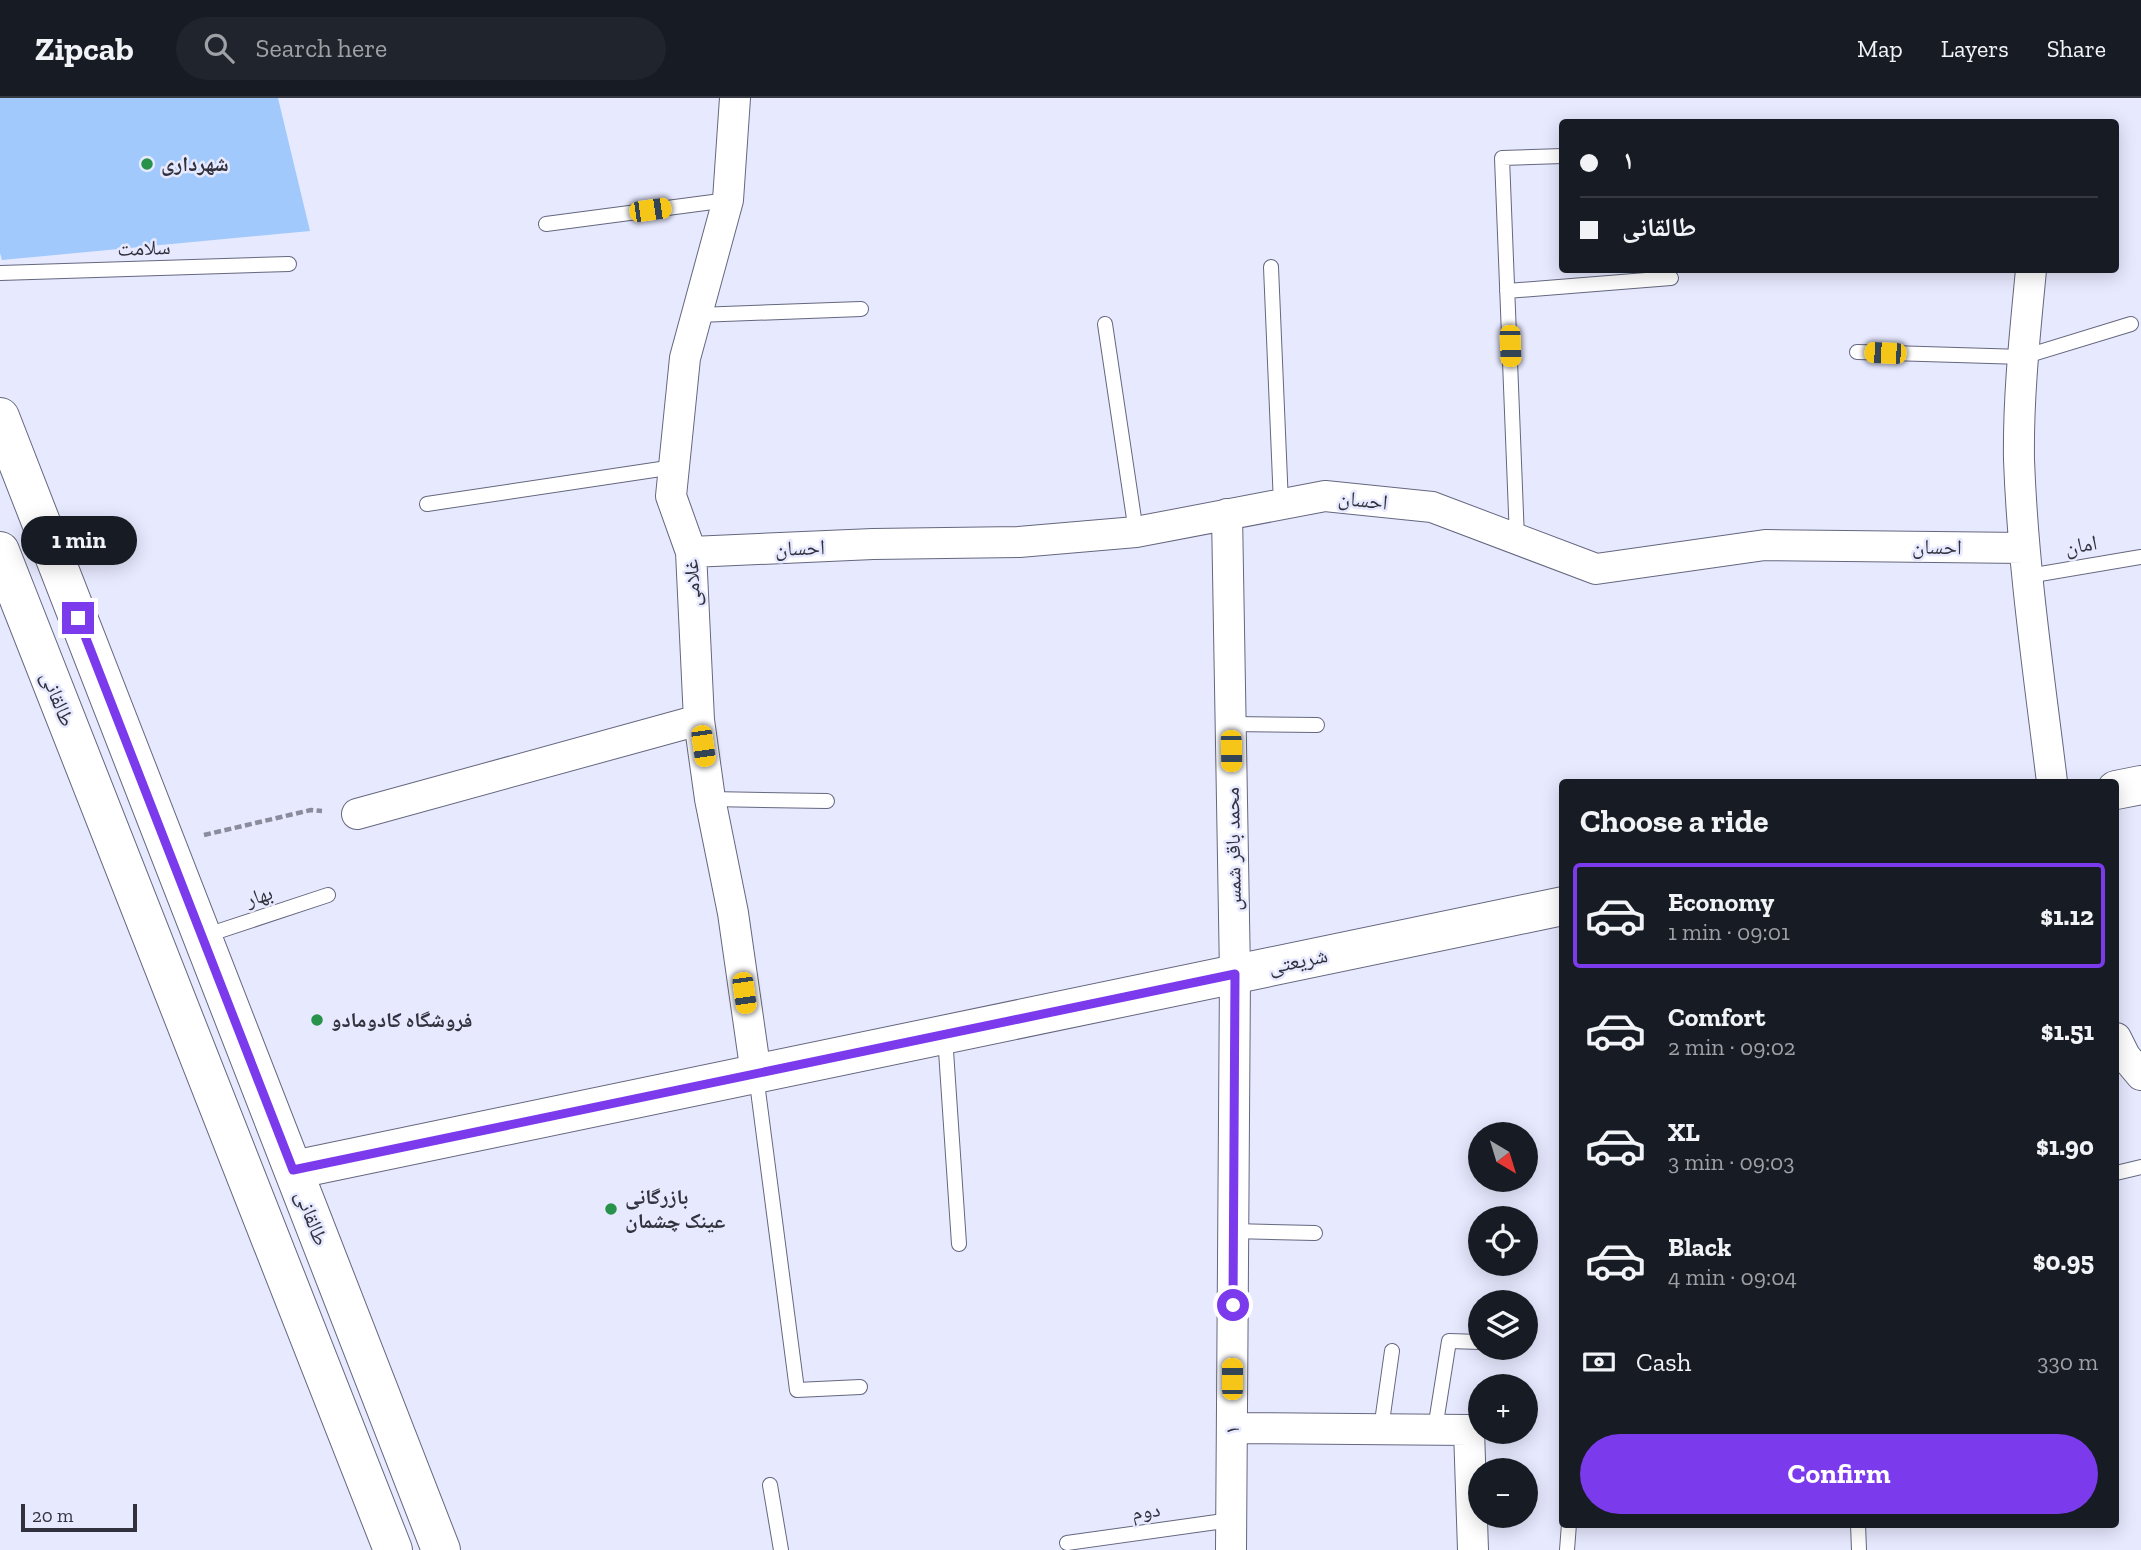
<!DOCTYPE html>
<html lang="en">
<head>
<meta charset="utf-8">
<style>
	body { margin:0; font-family:"Zilla Slab","Noto Naskh Arabic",serif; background:#20242c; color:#f1f3f6; height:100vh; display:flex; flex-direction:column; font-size:26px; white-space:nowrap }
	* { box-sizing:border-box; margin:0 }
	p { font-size:23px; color:#9ea1a6 }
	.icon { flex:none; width:38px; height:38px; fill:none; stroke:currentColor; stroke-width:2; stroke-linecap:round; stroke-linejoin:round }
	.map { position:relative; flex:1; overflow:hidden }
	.panel { position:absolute; left:1559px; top:681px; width:560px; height:749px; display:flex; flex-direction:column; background:#171b24; border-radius:7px; box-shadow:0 4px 18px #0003 }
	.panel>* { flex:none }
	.hud { position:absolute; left:1559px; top:21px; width:560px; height:154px; border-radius:7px; box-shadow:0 4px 18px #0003; display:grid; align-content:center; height:154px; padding:0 21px; background:#171b24 }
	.needle { width:46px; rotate:142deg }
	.tools { position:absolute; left:1468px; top:1024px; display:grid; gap:14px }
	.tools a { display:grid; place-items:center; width:70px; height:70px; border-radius:50%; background:#171b24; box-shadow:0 4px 18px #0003; font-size:35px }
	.scale { position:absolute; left:21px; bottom:18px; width:116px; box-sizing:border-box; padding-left:7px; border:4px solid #31323d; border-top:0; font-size:19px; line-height:24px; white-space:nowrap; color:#31323d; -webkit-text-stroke:5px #e7e9ff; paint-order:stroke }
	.end { position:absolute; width:32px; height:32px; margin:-16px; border:9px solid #7c3aed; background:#fff; box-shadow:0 0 0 4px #fff }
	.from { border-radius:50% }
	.bubble { position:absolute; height:49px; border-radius:24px; background:#171b24; box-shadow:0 4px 18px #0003; font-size:23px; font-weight:800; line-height:49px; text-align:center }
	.car { position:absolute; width:21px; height:42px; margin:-21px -10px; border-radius:9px; box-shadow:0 0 5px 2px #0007; background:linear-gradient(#f5c518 24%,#345 0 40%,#f5c518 0 76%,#345 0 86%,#f5c518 0) }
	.hud b { display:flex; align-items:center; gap:24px; height:66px; font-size:26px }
	.hud b+b { border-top:2px solid #363941 }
	.hud i { width:18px; height:18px; background:#f1f3f6 }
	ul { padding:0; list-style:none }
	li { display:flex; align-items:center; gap:21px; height:105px; margin:0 14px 10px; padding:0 7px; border:4px solid transparent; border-radius:7px }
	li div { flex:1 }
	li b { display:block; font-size:26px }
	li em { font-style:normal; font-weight:800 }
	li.current { border-color:#7c3aed }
	li>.icon { width:63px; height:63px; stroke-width:1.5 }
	h2 { padding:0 21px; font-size:32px; line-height:84px }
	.pay { display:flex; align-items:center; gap:18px; height:77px; padding:0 21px; font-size:26px }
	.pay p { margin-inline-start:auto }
	.primary-button { display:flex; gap:14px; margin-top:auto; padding:14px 21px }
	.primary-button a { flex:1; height:80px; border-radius:42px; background:#7c3aed; color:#fff; font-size:28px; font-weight:800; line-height:80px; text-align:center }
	header { display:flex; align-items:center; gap:42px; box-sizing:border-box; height:98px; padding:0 35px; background:#171b24; border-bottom:2px solid #363941 }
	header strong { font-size:33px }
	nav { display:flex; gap:38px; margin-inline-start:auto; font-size:24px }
	.search { width:490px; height:63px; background:#20242c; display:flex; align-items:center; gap:18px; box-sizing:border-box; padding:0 24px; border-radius:38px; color:#9ea1a6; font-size:26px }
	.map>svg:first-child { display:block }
</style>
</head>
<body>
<header>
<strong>Zipcab</strong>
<div class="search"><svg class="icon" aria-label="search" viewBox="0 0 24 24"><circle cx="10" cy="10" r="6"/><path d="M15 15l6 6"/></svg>Search here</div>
<nav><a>Map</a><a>Layers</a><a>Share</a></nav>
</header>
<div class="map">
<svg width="2141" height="1452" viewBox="0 0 2141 1452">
	<rect width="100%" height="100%" fill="#e7e9ff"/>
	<!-- building -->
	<path fill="#a1c9fb" d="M0,0H278L310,133L2,162L0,155Z"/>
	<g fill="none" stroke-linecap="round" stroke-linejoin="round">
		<!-- lane casing -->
		<g stroke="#64677e" stroke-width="16">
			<path id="lane" d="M546,126L728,102
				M1271,169L1281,406
				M0,175L289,166
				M1507,193L1671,180
				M697,217L861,211
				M1105,226L1136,434
				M1857,254L2023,259L2131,226
				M427,406L674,369
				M1517,441L1502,60L1563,58
				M2028,478L2141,459
				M1231,626L1317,627
				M710,701L827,703
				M204,838L328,797
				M945,938L959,1146
				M756,977L797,1292L860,1289
				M2116,1075L2141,1069
				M1233,1133L1315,1135
				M1381,1331L1392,1253
				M1435,1331L1449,1243L1480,1244
				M770,1387L781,1452
				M1858,1426L1859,1452
				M1067,1445L1231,1422
				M1567,1452L1569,1426"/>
		</g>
		<!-- street casing -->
		<g stroke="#64677e" stroke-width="32">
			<path id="street" d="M735,0L728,102L685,260L671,398L691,454L699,622L710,701L733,815L756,976
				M2031,172C2025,235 2018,299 2019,362C2023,470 2039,577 2052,684
				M1227,416L1235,876L1231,1452
				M691,454L873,446L1019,444L1136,434L1325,398L1432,409L1596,471L1765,447L2024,450
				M357,716L699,622
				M2116,940L2125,958L2141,977
				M1232,1330L1469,1332L1473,1452"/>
		</g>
		<!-- secondary casing -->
		<g stroke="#64677e" stroke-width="40">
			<path id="secondary" d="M0,319L441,1452
				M0,453L393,1452
				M2116,692L2141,687
				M293,1072L1563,808"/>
		</g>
		<!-- path -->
		<path stroke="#8a8b9b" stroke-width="4.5" stroke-dasharray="7 3.5" stroke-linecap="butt" d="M204,737L311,712L322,713"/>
		<!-- lane -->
		<use href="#lane" stroke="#fff" stroke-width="14"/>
		<!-- street -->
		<use href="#street" stroke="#fff" stroke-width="30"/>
		<!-- secondary -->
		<use href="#secondary" stroke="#fff" stroke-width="38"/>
	</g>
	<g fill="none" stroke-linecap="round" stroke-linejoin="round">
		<!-- route -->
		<path stroke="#7c3aed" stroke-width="9" d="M78,520L293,1072L1235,876L1233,1207"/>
	</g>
	<!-- markers -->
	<g fill="#27924a" stroke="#e7e9ff" stroke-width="2.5">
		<circle cx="147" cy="66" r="7"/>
		<circle cx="317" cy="922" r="7"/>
		<circle cx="611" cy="1111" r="7"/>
	</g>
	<g text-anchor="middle" stroke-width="5" stroke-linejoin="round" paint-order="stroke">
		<!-- poi labels -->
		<g font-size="21" font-weight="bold" fill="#31323d" stroke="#e7e9ff" text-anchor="start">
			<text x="161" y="73">شهرداری</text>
			<text x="331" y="929">فروشگاه کادومادو</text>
			<text x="625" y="1106">بازرگانی<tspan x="625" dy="24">عینک چشمان</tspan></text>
		</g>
		<!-- street labels -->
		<g font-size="21" fill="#31323d" stroke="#e7e9ff">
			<text transform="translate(144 150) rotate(-2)" y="7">سلامت</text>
			<text transform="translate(1363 402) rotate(6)" y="7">احسان</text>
			<text transform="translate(2081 447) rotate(-10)" y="7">امان</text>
			<text transform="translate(1937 449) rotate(1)" y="7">احسان</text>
			<text transform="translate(800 450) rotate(-2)" y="7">احسان</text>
			<text transform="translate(692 485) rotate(-93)" y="7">غلامی</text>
			<text transform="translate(58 601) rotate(68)" y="7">طالقانی</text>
			<text transform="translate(1233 751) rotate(-91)" y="7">محمد باقر شمس</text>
			<text transform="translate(259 798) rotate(-18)" y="7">بهار</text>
			<text transform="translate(1298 863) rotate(-12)" y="7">شریعتی</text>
			<text transform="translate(312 1120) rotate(69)" y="7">طالقانی</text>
			<text transform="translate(1232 1332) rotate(-90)" y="7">۱</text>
			<text transform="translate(1146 1413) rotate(-8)" y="7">دوم</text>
		</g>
	</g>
</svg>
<div class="tools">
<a><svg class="needle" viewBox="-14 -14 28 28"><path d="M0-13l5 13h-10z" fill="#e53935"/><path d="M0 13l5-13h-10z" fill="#9ea1a6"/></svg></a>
<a><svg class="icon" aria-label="locate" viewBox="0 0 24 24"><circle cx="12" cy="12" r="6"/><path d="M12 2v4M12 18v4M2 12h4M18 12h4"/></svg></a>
<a><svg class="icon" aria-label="layers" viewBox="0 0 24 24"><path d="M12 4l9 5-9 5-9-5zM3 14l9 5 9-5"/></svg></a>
<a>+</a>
<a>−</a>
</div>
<div class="scale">20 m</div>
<i class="end from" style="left:1233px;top:1207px"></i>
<i class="end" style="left:78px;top:520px"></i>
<div class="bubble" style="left:21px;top:418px;width:116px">1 min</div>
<i class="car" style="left:650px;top:112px;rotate:82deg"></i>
<i class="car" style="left:1510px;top:248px;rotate:178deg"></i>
<i class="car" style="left:1885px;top:255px;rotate:272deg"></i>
<i class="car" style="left:703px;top:648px;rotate:172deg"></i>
<i class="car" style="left:1231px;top:653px;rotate:179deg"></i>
<i class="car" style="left:744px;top:895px;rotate:172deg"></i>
<i class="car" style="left:1232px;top:1281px;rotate:0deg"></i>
<div class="hud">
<b><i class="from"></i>۱</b>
<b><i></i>طالقانی</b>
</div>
<section class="panel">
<h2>Choose a ride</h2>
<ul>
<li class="current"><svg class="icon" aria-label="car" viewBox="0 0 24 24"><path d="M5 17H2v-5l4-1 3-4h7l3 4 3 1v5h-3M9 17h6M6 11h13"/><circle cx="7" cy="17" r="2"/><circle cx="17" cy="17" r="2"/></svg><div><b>Economy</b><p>1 min · 09:01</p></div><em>$1.12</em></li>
<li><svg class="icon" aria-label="car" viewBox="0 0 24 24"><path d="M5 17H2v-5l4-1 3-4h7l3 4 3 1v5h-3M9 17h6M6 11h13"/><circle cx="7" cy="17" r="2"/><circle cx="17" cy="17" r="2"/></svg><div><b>Comfort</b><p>2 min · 09:02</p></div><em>$1.51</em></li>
<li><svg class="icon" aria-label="car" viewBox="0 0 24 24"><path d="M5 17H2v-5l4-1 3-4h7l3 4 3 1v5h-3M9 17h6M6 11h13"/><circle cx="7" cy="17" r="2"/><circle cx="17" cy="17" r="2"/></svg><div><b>XL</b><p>3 min · 09:03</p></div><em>$1.90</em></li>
<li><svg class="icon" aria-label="car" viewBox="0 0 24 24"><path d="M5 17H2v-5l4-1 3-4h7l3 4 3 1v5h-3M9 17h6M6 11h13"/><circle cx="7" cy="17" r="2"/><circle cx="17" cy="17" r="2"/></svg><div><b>Black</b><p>4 min · 09:04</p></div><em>$0.95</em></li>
</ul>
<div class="pay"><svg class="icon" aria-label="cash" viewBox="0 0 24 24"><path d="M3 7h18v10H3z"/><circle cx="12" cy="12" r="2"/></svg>Cash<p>330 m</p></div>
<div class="primary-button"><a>Confirm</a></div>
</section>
</div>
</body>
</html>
